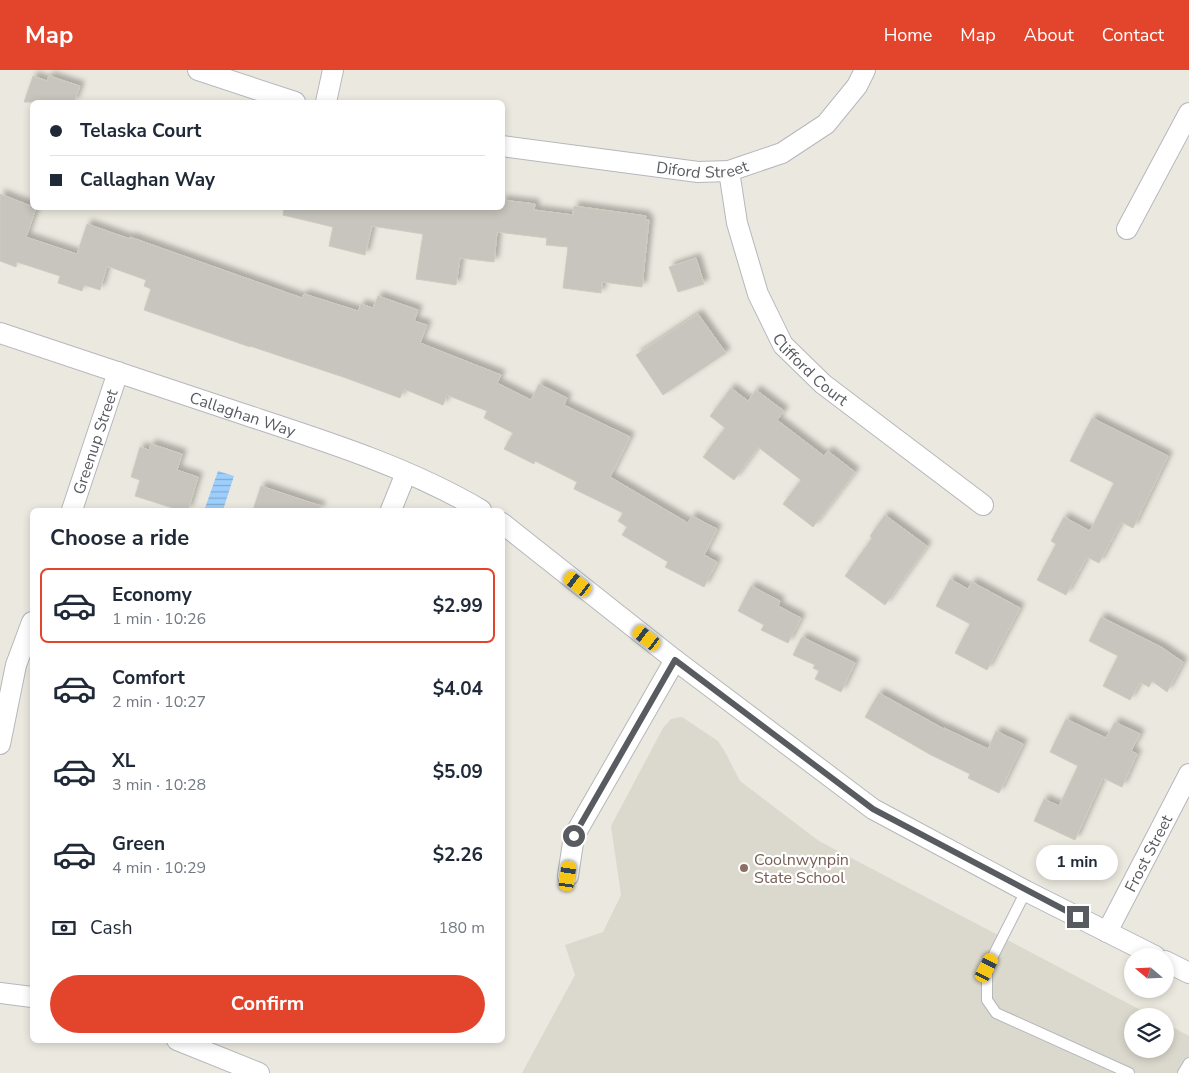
<!DOCTYPE html>
<html lang="en">
<head>
<meta charset="utf-8">
<style>
	body { margin:0; font-family:"Nunito Sans",sans-serif; background:#f6f6f7; color:#1f2937; height:100vh; display:flex; flex-direction:column; font-size:19px; white-space:nowrap }
	* { box-sizing:border-box; margin:0 }
	p { font-size:16px; color:#747a83 }
	.icon { flex:none; width:28px; height:28px; fill:none; stroke:currentColor; stroke-width:2; stroke-linecap:round; stroke-linejoin:round }
	.map { position:relative; flex:1; overflow:hidden }
	.sheet { position:absolute; left:30px; top:438px; width:475px; height:535px; display:flex; flex-direction:column; background:#fff; border-radius:8px; box-shadow:0 2px 8px #0003 }
	.sheet>* { flex:none }
	.guide { position:absolute; left:30px; top:30px; width:475px; height:110px; border-radius:8px; box-shadow:0 2px 8px #0003; display:grid; align-content:center; height:110px; padding:0 20px; background:#fff }
	.needle { width:32px; rotate:289deg }
	.fabs { position:absolute; left:1124px; top:878px; display:grid; gap:10px }
	.fabs a { display:grid; place-items:center; width:50px; height:50px; border-radius:50%; background:#fff; box-shadow:0 2px 8px #0003; font-size:25px }
	.end { position:absolute; width:22px; height:22px; margin:-11px; border:6px solid #585b60; background:#fff; box-shadow:0 0 0 2px #fff }
	.from { border-radius:50% }
	.bubble { position:absolute; height:35px; border-radius:18px; background:#fff; box-shadow:0 2px 8px #0003; font-size:16px; font-weight:700; line-height:35px; text-align:center }
	.car { position:absolute; width:15px; height:30px; margin:-15px -8px; border-radius:6px; box-shadow:0 0 4px 1px #0007; background:linear-gradient(#f5c518 24%,#345 0 40%,#f5c518 0 76%,#345 0 86%,#f5c518 0) }
	.guide b { display:flex; align-items:center; gap:18px; height:48px; font-size:19px }
	.guide b+b { border-top:1px solid #e0e1e3 }
	.guide i { width:12px; height:12px; background:#1f2937 }
	ul { padding:0; list-style:none }
	li { display:flex; align-items:center; gap:15px; height:75px; margin:0 10px 8px; padding:0 10px; border:2px solid transparent; border-radius:8px }
	li div { flex:1 }
	li b { display:block; font-size:19px }
	li em { font-style:normal; font-weight:700 }
	li.selected { border-color:#e3442c }
	li>.icon { width:45px; height:45px; stroke-width:1.5 }
	h2 { padding:0 20px; font-size:22px; line-height:60px }
	.pay { display:flex; align-items:center; gap:12px; height:55px; padding:0 20px; font-size:19px }
	.pay p { margin-inline-start:auto }
	.button { display:flex; gap:10px; margin-top:auto; padding:10px 20px }
	.button a { flex:1; height:58px; border-radius:30px; background:#e3442c; color:#fff; font-size:20px; font-weight:700; line-height:58px; text-align:center }
	header { display:flex; align-items:center; gap:30px; box-sizing:border-box; height:70px; padding:0 25px; background:#e3442c; color:#fff }
	header strong { font-size:24px }
	nav { display:flex; gap:28px; margin-inline-start:auto; font-size:18px }
	.map>svg:first-child { display:block }
</style>
</head>
<body>
<header>
<strong>Map</strong>
<nav><a>Home</a><a>Map</a><a>About</a><a>Contact</a></nav>
</header>
<div class="map">
<svg width="1189" height="1003" viewBox="0 0 1189 1003">
	<defs>
		<pattern id="water-rules" width="6" height="5" patternUnits="userSpaceOnUse" patternTransform="scale(1.25)"><rect width="6" height="5" fill="#9dcefc"/><path d="M0 2.5h6" fill="none" stroke="#83aacf"/></pattern>
		<filter id="shadow"><feDropShadow dx="4.5" dy="-4.5" stdDeviation="2.5" flood-color="#0004"/></filter>
	</defs>
	<rect width="100%" height="100%" fill="#ebe9df"/>
	<!-- education -->
	<path fill="#dbd8cd" d="M682,647L718,671L725,682L740,711L819,771L1152,946H1132V979H1165V953L1189,966V1003H522L575,905L565,875L603,862L621,825L611,756L663,658L671,649Z"/>
	<!-- water -->
	<path fill="url(#water-rules)" d="M218,401L234,406L223,440H212L205,438Z"/>
	<!-- building -->
	<path fill="#c8c5be" stroke="#cfcbbe" filter="url(#shadow)" d="M33,6L47,11L49,6L80,16L74,32H24Z
		M0,124L36,138L26,167L77,184L87,154L130,169V167L302,228L304,224L358,241L361,234L373,238L378,226L418,240L414,251L427,255L420,273L501,305L497,313L531,330L539,314L567,328L564,335L630,367L610,407L688,453L692,446L717,459L704,485L717,492L704,517L665,497L668,492L622,465L627,457L618,451L623,443L574,419L577,412L535,391L534,394L504,379L513,363L484,348L487,341L447,325L443,335L404,319L400,328L346,308L250,276V277L144,240L151,219L144,216L146,210L107,196L100,220L84,215L82,221L58,213L60,206L17,192L16,197L0,191Z
		M502,130L535,134L534,140L573,145L574,136L646,146L645,150H649L642,217L602,212L601,223L563,218L568,177L546,175L547,168L497,162L494,192L460,188L456,215L416,209L423,164L372,156L365,185L329,176L333,157L283,145L284,138H502Z
		M696,188L704,214L678,222L669,197Z
		M698,244L726,283L663,325L636,285Z
		M731,318L748,331L756,320L784,341L777,350L824,386L828,381L855,402L813,457L783,434L801,410L758,377L734,410L703,387L725,358L710,346Z
		M1092,348L1168,386L1133,458L1121,452L1099,493L1087,487L1066,525L1037,510L1056,474L1051,471L1064,447L1090,461L1114,413L1070,391Z
		M151,374L182,384L177,400L198,407L188,440H179L135,426L140,410L131,407L140,377L149,380Z
		M261,416L321,436L320,440H253Z
		M885,445L927,476L885,535L845,506L872,468L870,466Z
		M950,509L968,519L972,512L1020,538L987,600L955,583L970,554L936,536Z
		M751,516L780,531L778,536L801,548L788,573L761,560L764,555L738,541Z
		M1101,547L1161,577L1183,592L1167,622L1152,611L1149,617L1140,612L1130,630L1103,616L1118,586L1089,571Z
		M802,567L855,593L841,622L815,609L819,601L813,598L815,595L793,585Z
		M879,623L944,659V658L988,679L996,661L1023,674L999,723L968,708L970,704L931,685L865,647Z
		M1066,649L1106,668L1115,652L1140,664L1131,681L1137,684L1122,717L1103,708L1075,770L1034,751L1044,729L1059,736L1078,696L1050,682Z"/>
	<g fill="none" stroke-linecap="round" stroke-linejoin="round">
		<!-- service casing -->
		<g stroke="#b5b7bc" stroke-width="12">
			<path id="service" d="M1026,821L987,898V930L996,943L1129,1003
				M1183,1003L1189,993"/>
		</g>
		<!-- minor casing -->
		<g stroke="#b5b7bc" stroke-width="22">
			<g id="minor">
				<path d="M198,0L295,32"/>
				<path d="M326,32L333,0"/>
				<path id="s1" d="M502,76L698,102L729,101L782,83L826,54L857,16L865,0"/>
				<path id="s2" d="M729,101L737,153L758,224L783,275L823,314L983,435"/>
				<path d="M1127,159L1189,43"/>
				<path id="s3" d="M0,263C83,291 166,318 249,346C328,372 410,398 481,440"/>
				<path id="s4" d="M72,440L118,302"/>
				<path d="M391,440L406,403"/>
				<path d="M502,453L675,590L873,739L1026,821L1155,886"/>
				<path d="M0,674L16,595L32,552"/>
				<path d="M568,806L574,766L675,590"/>
				<path id="s5" d="M1107,862L1189,704"/>
				<path d="M1165,891L1189,903"/>
				<path d="M0,923L32,927"/>
				<path d="M177,970L259,1003"/>
			</g>
		</g>
		<!-- service -->
		<use href="#service" stroke="#fff" stroke-width="10"/>
		<!-- minor -->
		<use href="#minor" stroke="#fff" stroke-width="20"/>
	</g>
	<g fill="none" stroke-linecap="round" stroke-linejoin="round">
		<!-- route -->
		<path stroke="#585b60" stroke-width="6" d="M574,766L675,590L873,739L1078,847"/>
	</g>
	<!-- markers -->
	<circle fill="#8d6e63" stroke="#fff" stroke-width="2" cx="744" cy="798" r="5"/>
	<g text-anchor="middle" stroke-width="4.5" stroke-linejoin="round" paint-order="stroke">
		<!-- street labels -->
		<g font-size="16" fill="#585b60" stroke="#fff">
			<text dy="6" stroke="none"><textPath href="#s1" startOffset="202">Diford Street</textPath></text>
			<text dy="6" stroke="none"><textPath href="#s2" startOffset="220">Clifford Court</textPath></text>
			<text dy="6" stroke="none"><textPath href="#s3" startOffset="256">Callaghan Way</textPath></text>
			<text dy="6" stroke="none"><textPath href="#s4" startOffset="72">Greenup Street</textPath></text>
			<text dy="6" stroke="none"><textPath href="#s5" startOffset="89">Frost Street</textPath></text>
		</g>
		<!-- education labels -->
		<g font-size="16" fill="#785e54" stroke="#fff" text-anchor="start">
			<text x="754" y="795">Coolnwynpin<tspan x="754" dy="18">State School</tspan></text>
		</g>
	</g>
</svg>
<div class="fabs">
<a><svg class="needle" viewBox="-14 -14 28 28"><path d="M0-13l5 13h-10z" fill="#e53935"/><path d="M0 13l5-13h-10z" fill="#747a83"/></svg></a>
<a><svg class="icon" aria-label="layers" viewBox="0 0 24 24"><path d="M12 4l9 5-9 5-9-5zM3 14l9 5 9-5"/></svg></a>
</div>
<i class="end from" style="left:574px;top:766px"></i>
<i class="end" style="left:1078px;top:847px"></i>
<div class="bubble" style="left:1036px;top:775px;width:82px">1 min</div>
<i class="car" style="left:578px;top:514px;rotate:308deg"></i>
<i class="car" style="left:647px;top:568px;rotate:308deg"></i>
<i class="car" style="left:568px;top:806px;rotate:8deg"></i>
<i class="car" style="left:987px;top:898px;rotate:27deg"></i>
<div class="guide">
<b><i class="from"></i>Telaska Court</b>
<b><i></i>Callaghan Way</b>
</div>
<section class="sheet">
<h2>Choose a ride</h2>
<ul>
<li class="selected"><svg class="icon" aria-label="car" viewBox="0 0 24 24"><path d="M5 17H2v-5l4-1 3-4h7l3 4 3 1v5h-3M9 17h6M6 11h13"/><circle cx="7" cy="17" r="2"/><circle cx="17" cy="17" r="2"/></svg><div><b>Economy</b><p>1 min · 10:26</p></div><em>$2.99</em></li>
<li><svg class="icon" aria-label="car" viewBox="0 0 24 24"><path d="M5 17H2v-5l4-1 3-4h7l3 4 3 1v5h-3M9 17h6M6 11h13"/><circle cx="7" cy="17" r="2"/><circle cx="17" cy="17" r="2"/></svg><div><b>Comfort</b><p>2 min · 10:27</p></div><em>$4.04</em></li>
<li><svg class="icon" aria-label="car" viewBox="0 0 24 24"><path d="M5 17H2v-5l4-1 3-4h7l3 4 3 1v5h-3M9 17h6M6 11h13"/><circle cx="7" cy="17" r="2"/><circle cx="17" cy="17" r="2"/></svg><div><b>XL</b><p>3 min · 10:28</p></div><em>$5.09</em></li>
<li><svg class="icon" aria-label="car" viewBox="0 0 24 24"><path d="M5 17H2v-5l4-1 3-4h7l3 4 3 1v5h-3M9 17h6M6 11h13"/><circle cx="7" cy="17" r="2"/><circle cx="17" cy="17" r="2"/></svg><div><b>Green</b><p>4 min · 10:29</p></div><em>$2.26</em></li>
</ul>
<div class="pay"><svg class="icon" aria-label="cash" viewBox="0 0 24 24"><path d="M3 7h18v10H3z"/><circle cx="12" cy="12" r="2"/></svg>Cash<p>180 m</p></div>
<div class="button"><a>Confirm</a></div>
</section>
</div>
</body>
</html>
